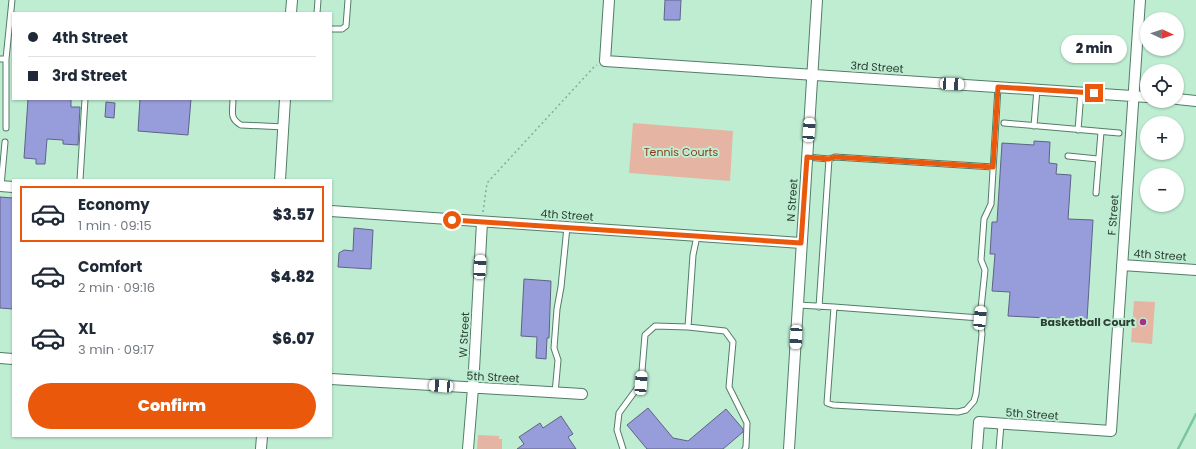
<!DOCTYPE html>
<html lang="en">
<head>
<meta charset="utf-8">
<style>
	body { margin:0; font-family:Poppins,sans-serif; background:#f2f2f3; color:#1f2937; height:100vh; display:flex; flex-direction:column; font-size:15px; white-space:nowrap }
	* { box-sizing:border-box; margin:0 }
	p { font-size:13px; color:#747a83 }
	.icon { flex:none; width:22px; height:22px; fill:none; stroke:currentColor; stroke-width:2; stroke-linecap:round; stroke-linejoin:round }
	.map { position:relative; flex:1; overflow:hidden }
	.side { position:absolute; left:12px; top:179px; width:320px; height:258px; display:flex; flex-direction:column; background:#fff; border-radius:0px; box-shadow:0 1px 3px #0004 }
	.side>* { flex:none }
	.top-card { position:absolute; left:12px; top:12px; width:320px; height:88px; border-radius:0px; box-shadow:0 1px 3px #0004; display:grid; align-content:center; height:88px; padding:0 16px; background:#fff }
	.needle { width:26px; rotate:94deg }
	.tools { position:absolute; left:1140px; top:12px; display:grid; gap:8px }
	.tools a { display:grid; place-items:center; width:44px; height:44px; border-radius:50%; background:#fff; box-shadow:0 1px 3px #0004; font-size:20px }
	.end { position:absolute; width:18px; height:18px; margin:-9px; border:5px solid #ea580c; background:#fff; box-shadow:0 0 0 2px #fff }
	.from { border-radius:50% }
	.bubble { position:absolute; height:28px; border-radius:14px; background:#fff; box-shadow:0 1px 3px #0004; font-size:13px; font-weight:800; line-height:28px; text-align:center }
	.car { position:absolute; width:12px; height:24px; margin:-12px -6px; border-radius:5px; box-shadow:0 0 3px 1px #0007; background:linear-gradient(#fff 24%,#345 0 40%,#fff 0 76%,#345 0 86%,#fff 0) }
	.top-card b { display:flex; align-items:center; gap:14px; height:38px; font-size:15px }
	.top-card b+b { border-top:1px solid #e0e1e3 }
	.top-card i { width:10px; height:10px; background:#1f2937 }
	ul { padding:7px 0 0; list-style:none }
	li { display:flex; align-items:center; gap:12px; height:56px; margin:0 8px 6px; padding:0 8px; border:2px solid transparent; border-radius:0px }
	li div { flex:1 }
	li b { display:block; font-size:15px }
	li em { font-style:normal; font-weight:800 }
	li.on { border-color:#ea580c }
	li>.icon { width:36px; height:36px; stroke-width:1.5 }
	.cta { display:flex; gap:8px; margin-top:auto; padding:8px 16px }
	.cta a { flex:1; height:46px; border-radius:24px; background:#ea580c; color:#fff; font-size:16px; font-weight:800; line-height:46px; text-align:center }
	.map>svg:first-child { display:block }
</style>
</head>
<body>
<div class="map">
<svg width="1196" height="449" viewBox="0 0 1196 449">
	<rect width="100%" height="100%" fill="#beedd2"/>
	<!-- green -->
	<path fill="#e6b4a3" d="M633,123L733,131L730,181L629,173Z
		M1134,301L1155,302L1152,344L1131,342Z
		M478,435L499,436V439H502V449H477Z"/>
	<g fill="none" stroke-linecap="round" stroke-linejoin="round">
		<!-- stream -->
		<path stroke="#7dc59f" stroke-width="2.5" d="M1178,449L1196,414"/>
	</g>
	<!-- building -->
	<path fill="#979cda" stroke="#5f6288" d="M665,0H681L680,20H664Z
		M28,99H71V107H80L78,145L63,144V140L47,139L45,164H36V159L24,158Z
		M140,99H191L188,135L138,131Z
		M106,102L115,103L114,118L105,117Z
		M1034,141L1050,142L1049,163L1057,164L1056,174L1071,175L1068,219L1093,220L1087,320L1008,316L1010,292L992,291L995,254H990L992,222H997L1002,143L1034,145Z
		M0,197L13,198V309L0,308Z
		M354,228L373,230L371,269L338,267L339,253L344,250L353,251Z
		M524,279L551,281L549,338H547L546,359L536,358L537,337L521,336Z
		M648,408L673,438L688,441L726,409L743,429V432L723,449H647L627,425Z
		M561,416L573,434L568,437L576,449H517L524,444L519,437L540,423L543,428Z"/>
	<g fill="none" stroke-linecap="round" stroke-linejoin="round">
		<!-- lane casing -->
		<g stroke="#527d66" stroke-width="7">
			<path id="lane" d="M317,13L318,0
				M331,29H342L346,26L348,0
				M0,59H6L12,0
				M233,99C233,112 229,118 241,125L284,127
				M1004,123L1119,133
				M1034,126L1037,89
				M6,128V59
				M1078,130L1081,92
				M1068,156L1098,159
				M807,157L829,159L835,157L993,167
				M80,180L85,99
				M1,186L5,142
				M1096,193L1101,132
				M697,236L693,255L688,327L725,331L733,342L729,387L747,423L746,447L745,449
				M798,305L834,307L827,403L833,405L958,412L966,410L974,401L976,394L982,334L980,318L985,270L981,260L984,219L991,204L998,87
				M819,307L829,159
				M834,307L980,318
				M555,393L558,360L554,348L557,309L561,287L567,227
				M623,449L617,430L619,413L641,383L645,335L655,326L688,327
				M999,449L1001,424"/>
		</g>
		<!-- street casing -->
		<g stroke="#527d66" stroke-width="12">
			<path id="street" d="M609,0L605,61L1147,97
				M291,13L292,0
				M1177,99L1196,101
				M280,180L285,99
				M0,186L13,187
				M331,211L801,243
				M1122,265L1196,270
				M0,358L13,359
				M331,379L582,394
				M261,449L262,436
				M468,449L473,388L482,222
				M789,449L817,0
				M977,449L979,422L1111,431L1140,0"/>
		</g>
		<!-- path -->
		<path stroke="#86ab96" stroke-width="1.5" stroke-dasharray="2 3" stroke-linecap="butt" d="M483,212L487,183L594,67L597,65"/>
		<!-- lane -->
		<use href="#lane" stroke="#fff" stroke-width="5"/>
		<!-- street -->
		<use href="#street" stroke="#fff" stroke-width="10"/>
	</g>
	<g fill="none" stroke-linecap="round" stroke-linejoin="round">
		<!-- route -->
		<path stroke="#ea580c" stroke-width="5" d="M452,220L801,243L807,157L829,159L835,157L993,167L998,87L1094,93"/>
	</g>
	<!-- markers -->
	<circle fill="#a63088" stroke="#beedd2" stroke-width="1.5" cx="1143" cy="322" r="4"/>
	<g text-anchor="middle" stroke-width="4" stroke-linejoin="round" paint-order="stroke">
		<!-- street labels -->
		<g font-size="11" fill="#2b3e34" stroke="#beedd2">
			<text transform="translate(877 67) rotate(4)" y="4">3rd Street</text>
			<text transform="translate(792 200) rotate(-86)" y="4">N Street</text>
			<text transform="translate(567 215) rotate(4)" y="4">4th Street</text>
			<text transform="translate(1113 215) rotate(-86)" y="4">F Street</text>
			<text transform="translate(1160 255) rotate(4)" y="4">4th Street</text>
			<text transform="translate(464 335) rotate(-87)" y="4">W Street</text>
			<text transform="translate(493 377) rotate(3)" y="4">5th Street</text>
			<text transform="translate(1032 414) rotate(4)" y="4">5th Street</text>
		</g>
		<!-- park labels -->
		<g font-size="11" fill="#8e3b1b" stroke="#beedd2">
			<text x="681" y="156">Tennis Courts</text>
		</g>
		<!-- poi labels -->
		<g font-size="11" font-weight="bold" fill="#2b3e34" stroke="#beedd2" text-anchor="end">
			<text x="1135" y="326">Basketball Court</text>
		</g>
	</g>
</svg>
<div class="tools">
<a><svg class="needle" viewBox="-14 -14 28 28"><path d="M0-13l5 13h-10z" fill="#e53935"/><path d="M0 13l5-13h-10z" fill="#747a83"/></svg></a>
<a><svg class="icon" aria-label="locate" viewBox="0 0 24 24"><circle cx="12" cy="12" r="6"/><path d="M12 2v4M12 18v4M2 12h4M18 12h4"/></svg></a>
<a>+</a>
<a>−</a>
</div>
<i class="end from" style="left:452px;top:220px"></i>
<i class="end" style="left:1094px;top:93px"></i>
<div class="bubble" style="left:1061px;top:35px;width:66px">2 min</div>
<i class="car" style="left:952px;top:84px;rotate:93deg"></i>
<i class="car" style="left:809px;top:130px;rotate:4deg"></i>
<i class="car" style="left:480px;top:267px;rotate:3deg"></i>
<i class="car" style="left:980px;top:318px;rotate:6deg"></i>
<i class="car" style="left:796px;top:337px;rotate:183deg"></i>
<i class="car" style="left:641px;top:383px;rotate:4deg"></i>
<i class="car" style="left:441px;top:386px;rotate:274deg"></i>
<div class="top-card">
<b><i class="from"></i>4th Street</b>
<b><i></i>3rd Street</b>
</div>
<section class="side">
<ul>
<li class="on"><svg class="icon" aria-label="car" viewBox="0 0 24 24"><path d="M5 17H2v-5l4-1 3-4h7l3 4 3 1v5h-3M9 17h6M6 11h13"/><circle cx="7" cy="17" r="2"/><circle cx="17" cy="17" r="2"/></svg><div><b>Economy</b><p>1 min · 09:15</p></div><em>$3.57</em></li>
<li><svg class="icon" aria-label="car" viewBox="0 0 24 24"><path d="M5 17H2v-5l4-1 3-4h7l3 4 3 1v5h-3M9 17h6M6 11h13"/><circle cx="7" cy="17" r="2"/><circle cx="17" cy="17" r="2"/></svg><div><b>Comfort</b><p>2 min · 09:16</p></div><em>$4.82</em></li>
<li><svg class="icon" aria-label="car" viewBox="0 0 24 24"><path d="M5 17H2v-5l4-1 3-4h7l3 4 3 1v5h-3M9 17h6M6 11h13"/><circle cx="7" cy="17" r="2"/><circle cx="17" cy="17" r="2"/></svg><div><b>XL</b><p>3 min · 09:17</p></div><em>$6.07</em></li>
</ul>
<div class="cta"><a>Confirm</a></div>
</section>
</div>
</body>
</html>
